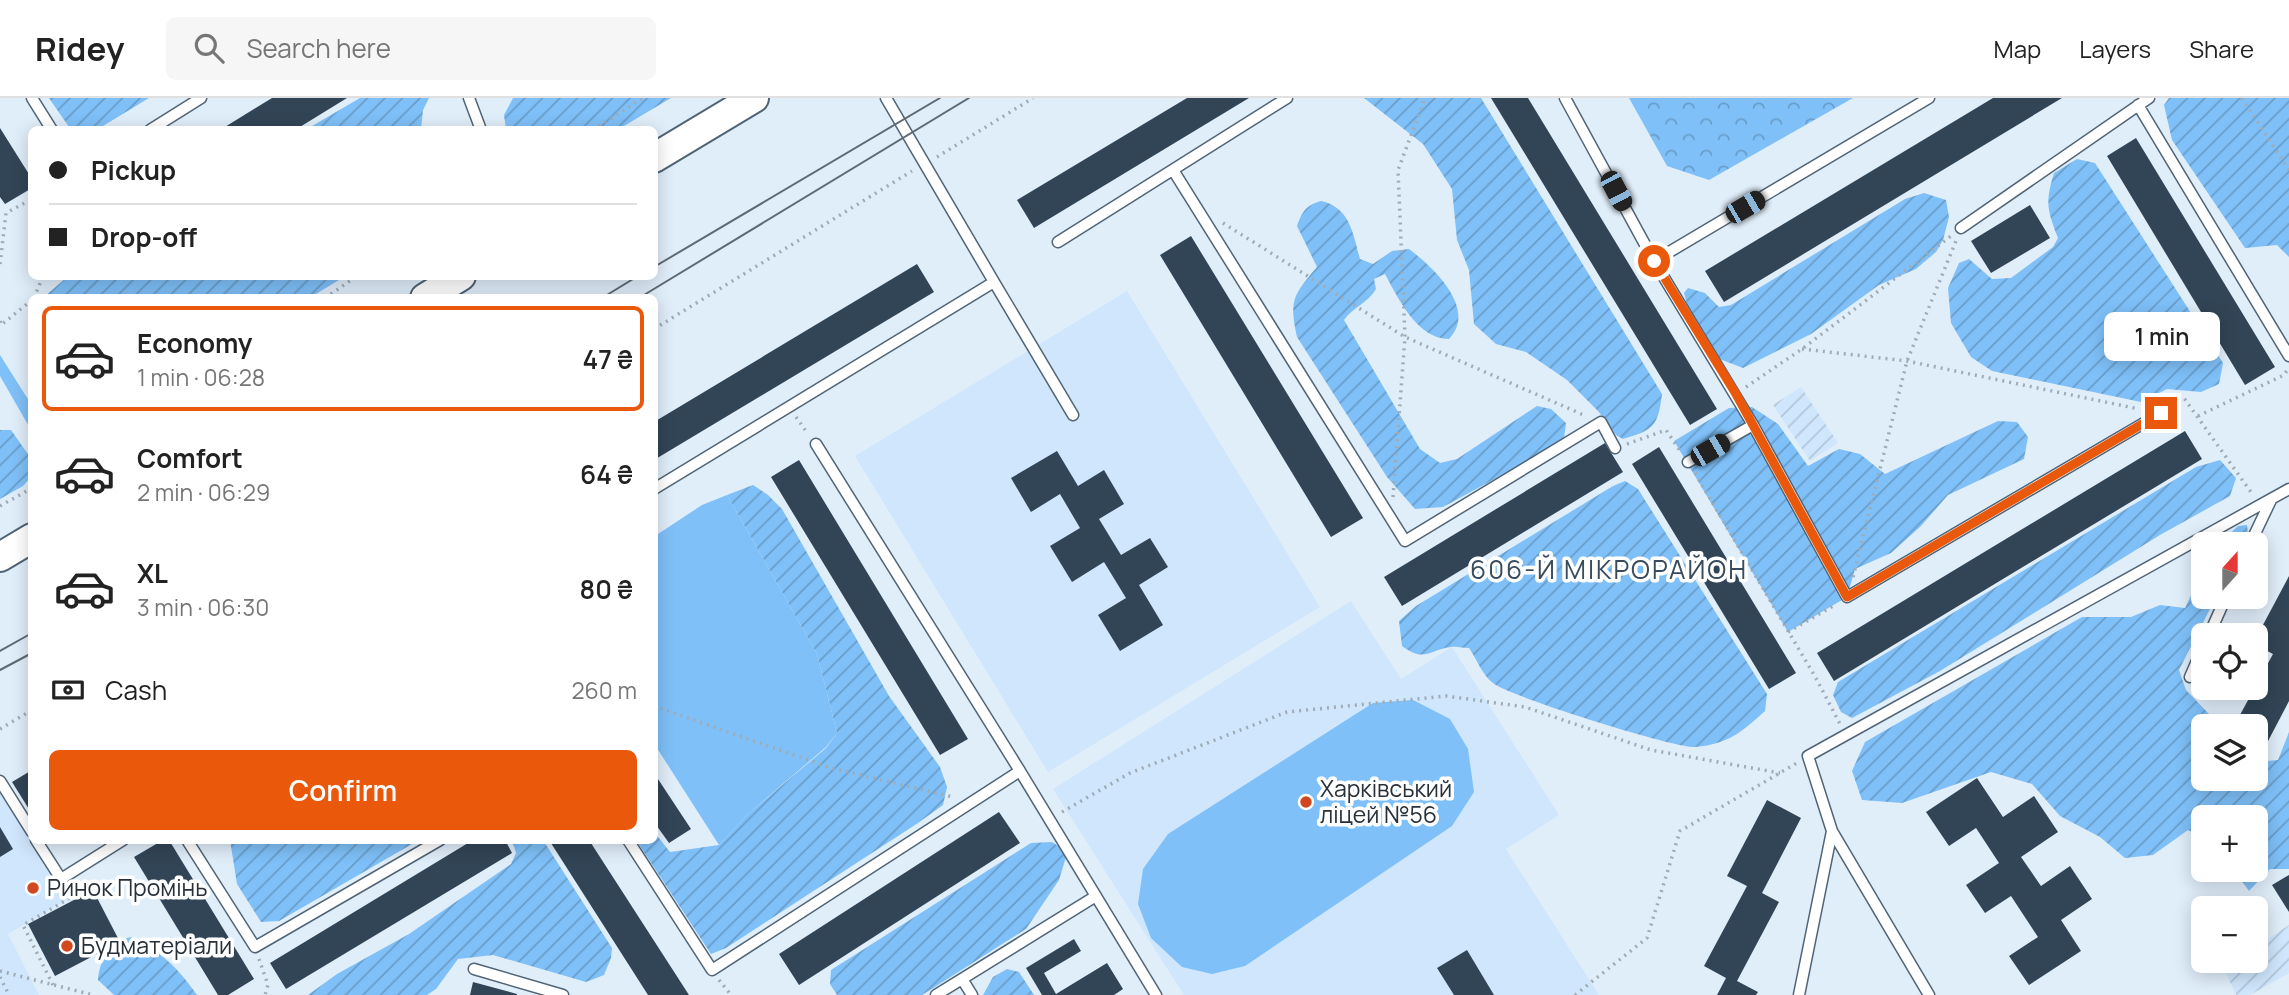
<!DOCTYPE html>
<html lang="en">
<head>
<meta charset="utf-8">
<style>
	body { margin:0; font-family:Manrope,sans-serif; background:#f6f6f6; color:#222; height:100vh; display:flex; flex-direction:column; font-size:26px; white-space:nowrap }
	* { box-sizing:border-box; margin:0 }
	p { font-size:23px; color:#767676 }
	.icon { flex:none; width:38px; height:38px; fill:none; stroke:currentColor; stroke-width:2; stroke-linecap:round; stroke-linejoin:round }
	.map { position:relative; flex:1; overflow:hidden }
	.side { position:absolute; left:28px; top:196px; width:630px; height:550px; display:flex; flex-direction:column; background:#fff; border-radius:10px; box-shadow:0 4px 18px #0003 }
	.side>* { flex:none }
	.guide { position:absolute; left:28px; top:28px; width:630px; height:154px; border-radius:10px; box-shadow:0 4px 18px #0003; display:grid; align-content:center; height:154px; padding:0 21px; background:#fff }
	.needle { width:46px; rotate:21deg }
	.buttons { position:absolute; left:2191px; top:434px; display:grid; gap:14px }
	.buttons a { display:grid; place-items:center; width:77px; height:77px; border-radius:10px; background:#fff; box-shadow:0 4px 18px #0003; font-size:35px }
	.end { position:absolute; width:32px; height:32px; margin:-16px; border:9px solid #ea580c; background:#fff; box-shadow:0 0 0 4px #fff }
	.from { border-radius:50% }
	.bubble { position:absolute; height:49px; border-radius:10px; background:#fff; box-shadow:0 4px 18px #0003; font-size:23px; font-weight:600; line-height:49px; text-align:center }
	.car { position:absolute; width:21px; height:42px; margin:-21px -10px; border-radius:9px; box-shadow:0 0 5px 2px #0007; background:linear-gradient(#222 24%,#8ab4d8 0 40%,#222 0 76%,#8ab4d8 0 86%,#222 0) }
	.guide b { display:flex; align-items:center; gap:24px; height:66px; font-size:26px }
	.guide b+b { border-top:2px solid #e0e0e0 }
	.guide i { width:18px; height:18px; background:#222 }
	ul { padding:12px 0 0; list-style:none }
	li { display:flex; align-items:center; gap:21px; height:105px; margin:0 14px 10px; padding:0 7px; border:4px solid transparent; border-radius:10px }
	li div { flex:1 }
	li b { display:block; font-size:26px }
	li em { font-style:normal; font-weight:600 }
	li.on { border-color:#ea580c }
	li>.icon { width:63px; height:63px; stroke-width:1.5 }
	.pay { display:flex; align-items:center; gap:18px; height:77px; padding:0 21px; font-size:26px }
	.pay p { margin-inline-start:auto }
	.primary-button { display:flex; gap:14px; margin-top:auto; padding:14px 21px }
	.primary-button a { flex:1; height:80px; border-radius:10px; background:#ea580c; color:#fff; font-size:28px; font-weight:600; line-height:80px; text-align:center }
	header { display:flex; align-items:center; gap:42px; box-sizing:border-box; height:98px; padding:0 35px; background:#fff; border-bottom:2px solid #e0e0e0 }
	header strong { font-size:33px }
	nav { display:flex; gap:38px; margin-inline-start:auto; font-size:24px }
	.search { width:490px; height:63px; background:#f6f6f6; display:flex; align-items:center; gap:18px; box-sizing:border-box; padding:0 24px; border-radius:10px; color:#767676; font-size:26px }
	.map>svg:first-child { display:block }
</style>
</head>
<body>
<header>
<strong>Ridey</strong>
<div class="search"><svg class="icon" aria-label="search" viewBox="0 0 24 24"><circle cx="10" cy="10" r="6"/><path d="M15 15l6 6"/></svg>Search here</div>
<nav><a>Map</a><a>Layers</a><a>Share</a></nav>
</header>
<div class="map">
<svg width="2289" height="897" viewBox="0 0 2289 897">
	<defs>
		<pattern id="industrial-furrows" width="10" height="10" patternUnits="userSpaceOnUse" patternTransform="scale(1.75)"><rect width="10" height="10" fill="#cfe6fc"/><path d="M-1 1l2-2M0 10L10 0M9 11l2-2" fill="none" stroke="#b2c6d9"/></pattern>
		<pattern id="park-crowns" width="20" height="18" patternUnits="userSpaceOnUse" patternTransform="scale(1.75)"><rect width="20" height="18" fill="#7fc0f8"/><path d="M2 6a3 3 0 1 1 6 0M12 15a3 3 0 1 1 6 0" fill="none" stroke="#689dca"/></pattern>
		<pattern id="garden-furrows" width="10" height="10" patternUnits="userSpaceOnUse" patternTransform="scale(1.75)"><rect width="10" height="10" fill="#7fc0f8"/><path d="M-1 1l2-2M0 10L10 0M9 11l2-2" fill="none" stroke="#689dca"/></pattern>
	</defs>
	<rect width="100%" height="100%" fill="#e0eefa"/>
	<!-- built -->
	<path fill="#cfe6fc" d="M1127,193L1320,509L1048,674L855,358Z
		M1351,503L1401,581L1452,549L1559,717L1506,751L1599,897H1184L1053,691Z
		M0,683L31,734L32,742H36L72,799L8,836L39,897H0Z"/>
	<!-- industrial -->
	<path fill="url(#industrial-furrows)" d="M1801,289L1838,345L1810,363L1773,307Z
		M2289,827V875L2250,897H2236L2223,868L2231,863H2256V848Z"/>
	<!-- grass -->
	<path fill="#7fc0f8" d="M0,257L31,306V332L0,278Z
		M727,397L817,556L837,635L826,649L748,716L719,747L655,647V438L702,407Z
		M1413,602L1450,621L1468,651L1474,694L1452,728L1245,868L1212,876L1182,869L1151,840L1138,806L1143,771L1168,736L1373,605Z"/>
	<!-- park -->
	<path fill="url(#park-crowns)" d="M1629,0H1853L1709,82L1667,68Z"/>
	<!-- garden -->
	<path fill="url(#garden-furrows)" d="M49,0H149L98,31L71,32Z
		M360,0H429L423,12L421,31H307Z
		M513,0H671L619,31H506L504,17Z
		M1364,0H1481L1662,296C1658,328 1654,332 1623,341L1616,337L1598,313L1567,282L1526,254L1496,246L1474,226L1469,172L1457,142L1452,91L1423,46Z
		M2169,0H2289V159L2277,147L2245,150L2172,42L2164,7Z
		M2077,61L2095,65L2223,265L2219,286L2201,294L2167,291L2141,304L1992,273L1971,259L1951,225L1948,190L1959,165L1969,161L1992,181L2011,180L2053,149L2058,140C2047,111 2045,105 2054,75Z
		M1924,95L1946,102L1949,119L1943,142L1936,154L1916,171L1879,187L1811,236L1743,270L1717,260L1689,213L1684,195L1688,190L1705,195L1719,209L1731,207L1905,101Z
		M1321,103C1350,109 1353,136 1360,161L1373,166L1392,153L1409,151C1433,169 1478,211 1449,241C1417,241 1398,200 1385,176L1374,181L1376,191C1368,205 1353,209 1344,222L1420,351L1440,365L1457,361L1537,308L1551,311L1566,325L1564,340L1541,356L1443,409L1415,411L1387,379L1297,239C1289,203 1293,197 1317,169L1297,128C1302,114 1306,107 1321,103Z
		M67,179V178L344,179L311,199H44Z
		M1752,309L1778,326L1808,368L1839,351L1860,356L1885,376L1998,323L2017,324L2028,339L2024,361L1948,397L1921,428L1891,455L1855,471L1847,499L1788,534L1674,343L1729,310Z
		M0,332H11L30,359L31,379L23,388L0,401Z
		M2220,362L2236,380L2230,398L2160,437L1940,573L1852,620L1841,614L1833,597L1838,584L2196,369Z
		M1625,383L1638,391L1767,596L1765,613C1742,634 1728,646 1696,649C1677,651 1508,598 1493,585C1483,578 1476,560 1469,550C1463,550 1456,548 1451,549C1428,552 1425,565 1402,548L1399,523L1416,508L1613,388Z
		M753,387L768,397L782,411L889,598L940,669L947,689L943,707L918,725L726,850L711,856L636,742H654L655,735L670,754L719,747L748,716L826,650L837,635L817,556L727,397Z
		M2247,427L2248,435L2242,446H2219L2238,428Z
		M2203,472V499H2216L2179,572L2186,592L2209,616L2215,628H2203V681H2256V664L2278,662L2289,634V771H2270L2249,793L2234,772H2256V719H2203V740L2188,732L2153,757L2125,760L2100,739L2060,718L2032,686L1991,674L1902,705L1862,702L1852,673L1865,644L2082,519H2131L2160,507L2185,510Z
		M230,742H419L279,823L261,824L237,786Z
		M512,742H543L612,850L611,860L604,877L586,884L493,857L458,861L436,891L427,897H308L337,876L409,836L511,766L516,755Z
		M1052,744L1060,749L1066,759L1059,782L1026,831L930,892L922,897H837L830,886L831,872L1031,745Z
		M131,839C161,853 178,870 197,897H114L98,882C99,863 111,844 131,839Z
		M1007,871L1019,874L1034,897H983L993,879Z"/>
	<!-- building -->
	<path fill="#324556" d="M272,0H347L295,32H220Z
		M1187,0H1249L1034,130L1017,102Z
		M1491,0H1528L1717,311L1690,327Z
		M1993,0H2062L1724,204L1705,173Z
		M0,30L32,81V90L5,106L0,99Z
		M2136,40L2275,269L2245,287L2107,58Z
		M2030,107L2050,140L1991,175L1971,143Z
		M1191,138L1363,420L1331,439L1160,157Z
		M917,166L934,194L654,362V324Z
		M2185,333L2202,361L1834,583L1817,555Z
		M1605,345L1623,374L1402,508L1384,479Z
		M1659,349L1796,575L1769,591L1632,366Z
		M1057,353L1078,388L1104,372L1124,406L1099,421L1121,457L1150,440L1168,469L1139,487L1163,527L1120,553L1098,517L1126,500L1104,464L1072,484L1050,448L1080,430L1060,396L1031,414L1011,380Z
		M799,362L968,641L940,657L771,379Z
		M2289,478V603L2267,645L2256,639V628H2234L2273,556L2256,547V540Z
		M32,672V716L12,684Z
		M654,675L691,731L669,745L654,724Z
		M1977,680L2003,719L2034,698L2058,734L2021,759L2041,788L2070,768L2092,801L2061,822L2081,853L2029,887L2009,858L2038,839L2011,798L1985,815L1966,787L1999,765L1976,730L1949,748L1926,714Z
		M1767,702L1801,720L1762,795L1779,804L1737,883L1758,894L1756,897H1717L1726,880L1704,868L1747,788L1727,778Z
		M999,714L1020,745L799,887L779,856Z
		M0,729L13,751L0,759Z
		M163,742H169L254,881L228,897H218L134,759Z
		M473,742H505L512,755L286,891L270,865Z
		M549,742H589L689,897H648Z
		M2289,777V814L2272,787Z
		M93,792L120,844L55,878L28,826Z
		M1074,841L1081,853L1044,875L1056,896L1107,865L1123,891L1114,897H1042L1026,870Z
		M1467,852L1494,897H1454L1437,870Z
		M473,884L517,896V897H470Z"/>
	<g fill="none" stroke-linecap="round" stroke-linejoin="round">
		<!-- service casing -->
		<g stroke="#506475" stroke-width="13">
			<path id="service" d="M32,0L52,32
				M469,0L481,32
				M1565,0L1654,163L1753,327L1688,364
				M2138,7L2289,258
				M150,32L201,0
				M1173,72L1405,443L1601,324L1615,350
				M1961,130L2149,0
				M1058,144L1287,0
				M1654,163L1929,0
				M994,184L1073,317
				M1753,327L1847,499L2161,315
				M654,391L994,184L886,0
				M2250,446L2271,402
				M2209,537L2226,499
				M2190,579L2203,549
				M1020,673L1156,897
				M0,683L32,734
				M1832,733L1808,658L2289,391
				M36,742L61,781L123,742
				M187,742L255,849L440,742
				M628,742L712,872L1020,673L816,346
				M474,871L563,897
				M962,881L972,897
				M936,897L1096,798
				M1799,897L1832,733L1929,897"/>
		</g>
		<!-- secondary casing -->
		<g stroke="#506475" stroke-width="32">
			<path id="secondary" d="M654,60L754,0
				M425,200L461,178
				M0,459L32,440"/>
		</g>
		<!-- path -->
		<path stroke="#9fabb5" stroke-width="3.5" stroke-dasharray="2 5" stroke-linecap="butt" d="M2242,0L2289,72
			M593,32L643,0
			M937,59L1033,0
			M1223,125L1405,239L1586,318
			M0,166L6,115L32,101
			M34,200L43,178
			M325,200L357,178
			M0,223L1,227L32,202
			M654,231L912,73
			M1802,251L1907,263L2139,311
			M1746,289L1802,251L1951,138
			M2173,307L2184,300L2253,397
			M2198,318L2284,277L2288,271
			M796,319L808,336
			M1627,346L1666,332L1681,354
			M1695,375L1817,582L1840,626
			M1393,399L1405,239L1398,72L1425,0
			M0,408L32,390
			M1853,479L1907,263L1956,143
			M1788,534L1835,507
			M654,608L831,670L953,699
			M0,631L32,612
			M1062,714L1130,675L1287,614L1446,598L1525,609L1651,652L1780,675
			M259,861L268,887L265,897
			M0,873L93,897
			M0,879L9,897
			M719,882L731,897
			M53,887L23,827L72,799L68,792
			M1575,897L1647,840L1680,733L1797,665"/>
		<!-- service -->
		<use href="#service" stroke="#fff" stroke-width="10"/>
		<!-- secondary -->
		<use href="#secondary" stroke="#fff" stroke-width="28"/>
		<!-- tram -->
		<path stroke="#5f6a73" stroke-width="2" d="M654,169L940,0
			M602,200L638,178
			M639,200L969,0
			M0,553L32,535
			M0,572L32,555"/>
	</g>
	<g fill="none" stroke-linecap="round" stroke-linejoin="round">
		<!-- route -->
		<path stroke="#ea580c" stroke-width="9" d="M1654,163L1736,296L1847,499L2161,315"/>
	</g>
	<!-- markers -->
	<g fill="#d14820" stroke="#fff" stroke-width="2.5">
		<circle cx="1306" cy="704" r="7"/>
		<circle cx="33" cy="790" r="7"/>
		<circle cx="67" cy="848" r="7"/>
	</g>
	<g text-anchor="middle" stroke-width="7" stroke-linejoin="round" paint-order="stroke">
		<!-- poi labels -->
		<g font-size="23" fill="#283139" stroke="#fff" text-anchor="start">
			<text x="1320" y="699">Харківський<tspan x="1320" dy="26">ліцей №56</tspan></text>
			<text x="47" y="798">Ринок Промінь</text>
			<text x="81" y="856">Будматеріали</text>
		</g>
		<!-- quarter labels -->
		<g font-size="26" letter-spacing="2" fill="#394c5d" stroke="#fff">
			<text x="1609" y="481">606-Й МІКРОРАЙОН</text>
		</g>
	</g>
</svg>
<div class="buttons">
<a><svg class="needle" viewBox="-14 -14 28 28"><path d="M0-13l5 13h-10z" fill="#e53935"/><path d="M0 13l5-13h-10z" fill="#767676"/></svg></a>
<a><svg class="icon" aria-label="locate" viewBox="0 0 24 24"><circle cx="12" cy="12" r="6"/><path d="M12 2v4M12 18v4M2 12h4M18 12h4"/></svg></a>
<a><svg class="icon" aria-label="layers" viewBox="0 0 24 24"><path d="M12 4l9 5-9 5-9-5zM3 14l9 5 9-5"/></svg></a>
<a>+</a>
<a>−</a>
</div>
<i class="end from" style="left:1654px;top:163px"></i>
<i class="end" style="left:2161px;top:315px"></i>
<div class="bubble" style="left:2104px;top:214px;width:116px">1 min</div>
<i class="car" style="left:1616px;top:93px;rotate:152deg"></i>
<i class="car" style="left:1745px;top:109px;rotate:60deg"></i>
<i class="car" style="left:1710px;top:352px;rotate:60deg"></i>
<div class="guide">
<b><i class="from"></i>Pickup</b>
<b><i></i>Drop-off</b>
</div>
<section class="side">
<ul>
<li class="on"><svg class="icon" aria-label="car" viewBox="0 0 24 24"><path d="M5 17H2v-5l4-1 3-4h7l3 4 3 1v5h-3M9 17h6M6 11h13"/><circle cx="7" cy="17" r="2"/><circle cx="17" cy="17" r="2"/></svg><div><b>Economy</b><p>1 min · 06:28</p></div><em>47 ₴</em></li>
<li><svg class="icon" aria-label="car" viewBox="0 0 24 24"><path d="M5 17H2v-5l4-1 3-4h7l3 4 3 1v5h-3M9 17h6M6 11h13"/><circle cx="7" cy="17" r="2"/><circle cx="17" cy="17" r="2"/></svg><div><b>Comfort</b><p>2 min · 06:29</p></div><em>64 ₴</em></li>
<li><svg class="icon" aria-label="car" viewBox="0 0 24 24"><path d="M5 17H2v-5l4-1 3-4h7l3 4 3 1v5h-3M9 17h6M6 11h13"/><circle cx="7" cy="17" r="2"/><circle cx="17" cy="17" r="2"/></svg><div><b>XL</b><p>3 min · 06:30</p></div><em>80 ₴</em></li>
</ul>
<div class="pay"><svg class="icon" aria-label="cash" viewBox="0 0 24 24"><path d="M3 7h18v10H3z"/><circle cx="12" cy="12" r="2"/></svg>Cash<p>260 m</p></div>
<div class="primary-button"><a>Confirm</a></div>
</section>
</div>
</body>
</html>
